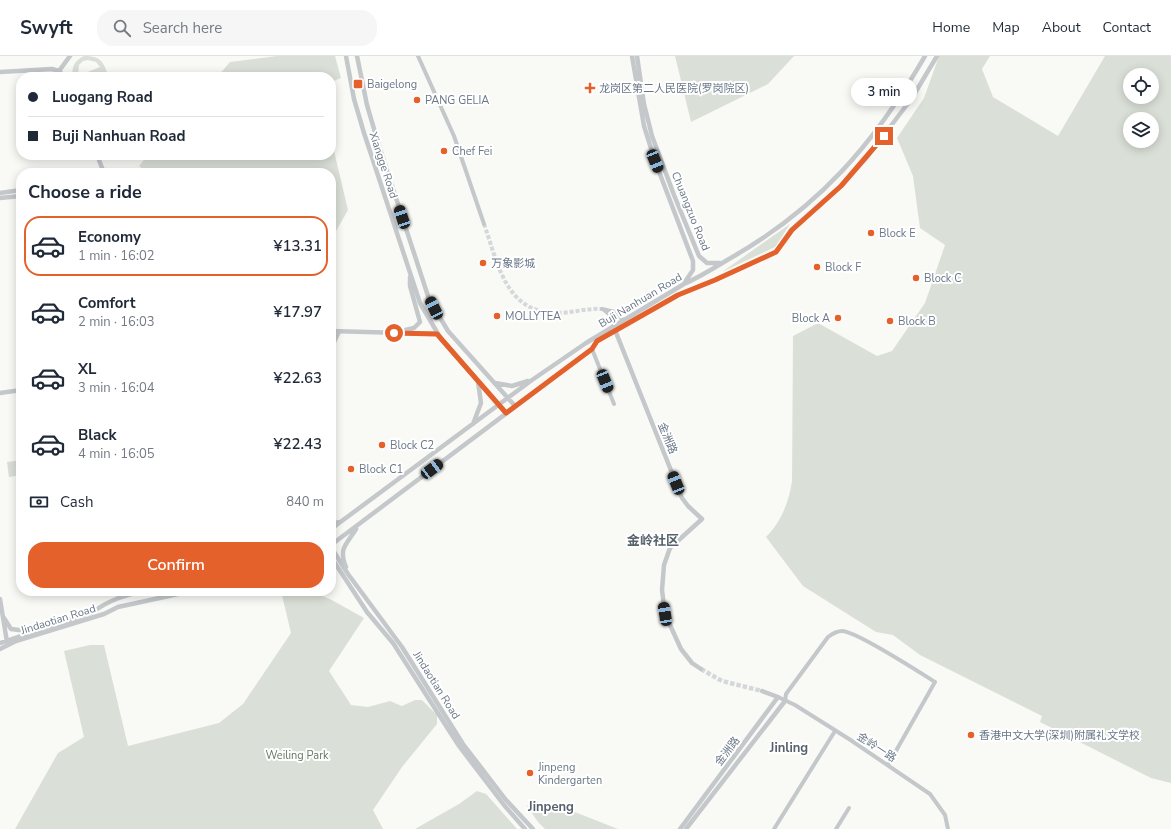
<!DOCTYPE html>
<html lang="en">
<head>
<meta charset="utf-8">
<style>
	body { margin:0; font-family:"Nunito Sans","Noto Sans SC",sans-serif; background:#f6f6f7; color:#1f2937; height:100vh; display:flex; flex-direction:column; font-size:15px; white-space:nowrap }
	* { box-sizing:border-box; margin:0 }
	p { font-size:13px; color:#747a83 }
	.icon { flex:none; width:22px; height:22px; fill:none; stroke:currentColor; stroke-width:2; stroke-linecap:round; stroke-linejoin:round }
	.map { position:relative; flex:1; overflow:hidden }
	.details { position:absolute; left:16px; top:112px; width:320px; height:428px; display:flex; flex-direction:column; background:#fff; border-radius:16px; box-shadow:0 2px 10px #0003 }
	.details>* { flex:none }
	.hud { position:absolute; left:16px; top:16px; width:320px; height:88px; border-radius:16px; box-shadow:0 2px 10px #0003; display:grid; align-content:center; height:88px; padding:0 12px; background:#fff }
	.tools { position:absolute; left:1123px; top:12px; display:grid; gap:8px }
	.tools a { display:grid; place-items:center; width:36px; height:36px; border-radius:50%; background:#fff; box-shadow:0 2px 10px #0003; font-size:20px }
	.end { position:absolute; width:18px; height:18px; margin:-9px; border:5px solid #e4612b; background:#fff; box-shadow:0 0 0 2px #fff }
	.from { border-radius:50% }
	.bubble { position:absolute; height:28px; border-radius:14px; background:#fff; box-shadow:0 2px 10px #0003; font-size:13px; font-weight:600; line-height:28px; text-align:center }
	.car { position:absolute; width:12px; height:24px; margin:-12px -6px; border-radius:5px; box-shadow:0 0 3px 1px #0007; background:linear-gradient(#222 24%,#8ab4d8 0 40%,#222 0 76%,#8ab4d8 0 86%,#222 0) }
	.hud b { display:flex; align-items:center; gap:14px; height:38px; font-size:15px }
	.hud b+b { border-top:1px solid #e0e1e3 }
	.hud i { width:10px; height:10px; background:#1f2937 }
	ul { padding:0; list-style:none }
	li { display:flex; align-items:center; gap:12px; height:60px; margin:0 8px 6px; padding:0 4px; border:2px solid transparent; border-radius:16px }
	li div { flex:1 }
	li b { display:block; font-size:15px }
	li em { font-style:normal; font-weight:600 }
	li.selected { border-color:#e4612b }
	li>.icon { width:36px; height:36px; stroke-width:1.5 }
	h2 { padding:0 12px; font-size:18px; line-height:48px }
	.pay { display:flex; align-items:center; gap:10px; height:44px; padding:0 12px; font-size:15px }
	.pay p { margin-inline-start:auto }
	.cta { display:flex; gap:8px; margin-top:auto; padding:8px 12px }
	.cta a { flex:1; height:46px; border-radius:16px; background:#e4612b; color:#fff; font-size:16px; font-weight:600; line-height:46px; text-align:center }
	header { display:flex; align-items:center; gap:24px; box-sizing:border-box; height:56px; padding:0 20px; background:#fff; border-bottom:1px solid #e0e1e3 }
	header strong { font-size:19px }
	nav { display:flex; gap:22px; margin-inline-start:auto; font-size:14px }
	.search { width:280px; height:36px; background:#f6f6f7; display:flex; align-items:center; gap:10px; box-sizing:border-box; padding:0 14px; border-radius:16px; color:#747a83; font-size:15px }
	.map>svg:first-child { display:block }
</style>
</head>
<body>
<header>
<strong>Swyft</strong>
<div class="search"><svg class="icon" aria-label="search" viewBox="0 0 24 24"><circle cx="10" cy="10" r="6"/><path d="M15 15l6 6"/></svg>Search here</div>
<nav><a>Home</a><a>Map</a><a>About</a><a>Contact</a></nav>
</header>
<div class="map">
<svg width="1171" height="773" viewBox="0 0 1171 773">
	<rect width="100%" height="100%" fill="#f9f9f6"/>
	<!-- green -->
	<path fill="#dae0d7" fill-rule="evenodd" d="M84,0C102,0 103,6 109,21H73C71,11 75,4 84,0ZM88,4L96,6L100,11L78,20L79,9L83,5Z
		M277,0H335L341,22L331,26V21H217L230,6Z
		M675,0H794L768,28L691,66Z
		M939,0H990L982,13L993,41L1058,80L1105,0H1171V727L1151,722L1040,666L1042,660L920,599L893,579L876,576L803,530L766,481C781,466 789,446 792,425L793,280L818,267L877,300L892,295L925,247L945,189L920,172L913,120L897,82L924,42ZM1130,19H1152V41H1130ZM1130,63H1152V85H1130Z
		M331,82L348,154L331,184V117H148L139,110L148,99H331Z
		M790,168L775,191L722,216Z
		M21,404V419L9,421L7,406Z
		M281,535H310L330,543L364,562L329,615L351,649L368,651L390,645L402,650L415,644H422L437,659V668L402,711L373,754L383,773H15L58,697L84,681L64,595L90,589H104L128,690L219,667L243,648L291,577Z
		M477,735L486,738L517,773H415L459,748Z
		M532,748L551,755L557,749L618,773H545L538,766L527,750Z"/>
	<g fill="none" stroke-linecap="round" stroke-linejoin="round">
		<!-- minor-tunnel -->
		<path stroke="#d5d8da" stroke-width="4" stroke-dasharray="4 2" stroke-linecap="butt" d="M484,168C498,207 505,257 557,257C572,257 587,252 602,253"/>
		<!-- tertiary-tunnel -->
		<path stroke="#d5d8da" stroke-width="4.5" stroke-dasharray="4.5 2" stroke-linecap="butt" d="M701,613L722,625L762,635"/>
		<!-- minor -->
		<path stroke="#c4c8cb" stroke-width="4" d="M418,0L454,80L484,168
			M602,253L615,256L623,264
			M603,253L610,259L614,270
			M331,293L339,276
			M592,293L614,348
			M331,467L339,466
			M778,641L795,649L849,683L930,738L945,759L948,773
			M785,645L786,638L828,581C832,578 836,575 842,575C856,575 919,616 935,626L888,709
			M774,773L835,675
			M836,773L849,752"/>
		<!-- tertiary -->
		<path stroke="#c4c8cb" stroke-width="4.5" d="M346,0L354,43L364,77L420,247L441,283L506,357
			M357,0L367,49L379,90L429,243L448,275L515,350
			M632,0L644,70L655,105L693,205V214L685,226
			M637,0L644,48L652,80L674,139L699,200L707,207H720
			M59,15L70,0
			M0,16L52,13L59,15L65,21
			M97,99L104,117
			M0,137L21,134
			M0,142L21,140
			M615,274L682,442L688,450L702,463L670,492L664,509L662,534L665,558L681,593L692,607L701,613
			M331,275L437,278
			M401,275L414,272L420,266L410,230V221
			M495,327L512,330L528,325
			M0,337L21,334
			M473,368L481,347L478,326
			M331,473L532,324L586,287L684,228C700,221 714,212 729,203C819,152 874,88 925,0
			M331,489L592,293L597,285L678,239L715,224L776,196L791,174L841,130L868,100L912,42L937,0
			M331,491L348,518L402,591L463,688L506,744L533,773
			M331,501L367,556L393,587L459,690L504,749L525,773
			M346,511C338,492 347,488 356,473
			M0,543L7,586
			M4,562L11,573L27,575
			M0,587L93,556C109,544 125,539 144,535
			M0,593L16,585L104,558L118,551L192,535
			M680,773L778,641L762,635
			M686,773L785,645"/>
	</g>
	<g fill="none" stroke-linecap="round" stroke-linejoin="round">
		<!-- route -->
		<path stroke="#e4612b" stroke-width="5" d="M394,277L437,278L506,357L592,293L597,285L678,239L715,224L776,196L792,174L841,130L884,80"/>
	</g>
	<!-- markers -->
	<g fill="#e4612b" stroke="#fff" stroke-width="1.5">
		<rect x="353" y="23" width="10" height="10" rx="2"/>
		<path d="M588 26h4v4h4v4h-4v4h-4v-4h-4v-4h4z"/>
		<circle cx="417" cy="44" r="4"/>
		<circle cx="444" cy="95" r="4"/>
		<circle cx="871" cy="177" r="4"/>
		<circle cx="483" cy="207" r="4"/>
		<circle cx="817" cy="211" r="4"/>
		<circle cx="916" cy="222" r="4"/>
		<circle cx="497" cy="260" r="4"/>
		<circle cx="838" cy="262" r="4"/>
		<circle cx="890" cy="265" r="4"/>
		<circle cx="382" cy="389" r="4"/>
		<circle cx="351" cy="413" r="4"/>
		<circle cx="971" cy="679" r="4"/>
		<circle cx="530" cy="717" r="4"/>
	</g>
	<g text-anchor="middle" stroke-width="4" stroke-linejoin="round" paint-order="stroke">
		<!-- poi labels -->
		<g font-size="11" fill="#687787" stroke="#fff" text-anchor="start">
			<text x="367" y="32">Baigelong</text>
			<text x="599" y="36">龙岗区第二人民医院(罗岗院区)</text>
			<text x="425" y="48">PANG GELIA</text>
			<text x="452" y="99">Chef Fei</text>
			<text x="879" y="181">Block E</text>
			<text x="491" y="211">万象影城</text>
			<text x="825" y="215">Block F</text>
			<text x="924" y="226">Block C</text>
			<text x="505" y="264">MOLLYTEA</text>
			<text x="830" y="266" text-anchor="end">Block A</text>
			<text x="898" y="269">Block B</text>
			<text x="390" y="393">Block C2</text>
			<text x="359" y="417">Block C1</text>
			<text x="979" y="683">香港中文大学(深圳)附属礼文学校</text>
			<text x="538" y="715">Jinpeng<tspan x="538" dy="13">Kindergarten</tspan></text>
		</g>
		<!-- street labels -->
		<g font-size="11" fill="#687787" stroke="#fff">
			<text transform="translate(384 109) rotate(72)" y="4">Xiangge Road</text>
			<text transform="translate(691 155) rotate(68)" y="4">Chuangzuo Road</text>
			<text transform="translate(640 244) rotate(-31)" y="4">Buji Nanhuan Road</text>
			<text transform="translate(668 382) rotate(68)" y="4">金洲路</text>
			<text transform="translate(58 563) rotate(-17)" y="4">Jindaotian Road</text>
			<text transform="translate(437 629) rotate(58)" y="4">Jindaotian Road</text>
			<text transform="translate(877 691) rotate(33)" y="4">金岭一路</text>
			<text transform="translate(727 695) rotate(-53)" y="4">金洲路</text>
		</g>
		<!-- park labels -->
		<g font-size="11" fill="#667963" stroke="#fff">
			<text x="297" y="703">Weiling Park</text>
		</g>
		<!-- quarter labels -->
		<g font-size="13" font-weight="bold" fill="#56616c" stroke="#fff">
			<text x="653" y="489">金岭社区</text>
			<text x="789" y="696">Jinling</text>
			<text x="551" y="755">Jinpeng</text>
		</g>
	</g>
</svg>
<div class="tools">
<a><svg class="icon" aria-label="locate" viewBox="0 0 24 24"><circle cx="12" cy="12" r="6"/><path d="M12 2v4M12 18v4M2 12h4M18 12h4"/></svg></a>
<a><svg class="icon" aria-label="layers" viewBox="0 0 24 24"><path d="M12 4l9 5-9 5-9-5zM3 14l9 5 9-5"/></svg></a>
</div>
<i class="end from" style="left:394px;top:277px"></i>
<i class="end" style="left:884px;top:80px"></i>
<div class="bubble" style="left:851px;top:22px;width:66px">3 min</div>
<i class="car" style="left:655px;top:105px;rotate:158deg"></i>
<i class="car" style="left:402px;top:161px;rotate:342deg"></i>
<i class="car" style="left:434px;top:252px;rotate:334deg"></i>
<i class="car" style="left:605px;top:325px;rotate:158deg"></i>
<i class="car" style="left:432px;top:413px;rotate:53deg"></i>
<i class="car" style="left:676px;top:427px;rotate:338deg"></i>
<i class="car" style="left:665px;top:558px;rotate:351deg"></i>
<div class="hud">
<b><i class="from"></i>Luogang Road</b>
<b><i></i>Buji Nanhuan Road</b>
</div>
<section class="details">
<h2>Choose a ride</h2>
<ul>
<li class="selected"><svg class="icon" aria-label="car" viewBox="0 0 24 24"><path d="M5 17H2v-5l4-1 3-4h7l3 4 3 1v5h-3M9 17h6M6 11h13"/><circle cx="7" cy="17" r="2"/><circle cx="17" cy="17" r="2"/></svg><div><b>Economy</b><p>1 min · 16:02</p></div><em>¥13.31</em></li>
<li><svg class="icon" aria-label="car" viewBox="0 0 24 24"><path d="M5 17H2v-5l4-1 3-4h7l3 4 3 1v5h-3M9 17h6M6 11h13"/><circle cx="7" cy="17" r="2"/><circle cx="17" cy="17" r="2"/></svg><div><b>Comfort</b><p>2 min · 16:03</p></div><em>¥17.97</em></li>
<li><svg class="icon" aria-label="car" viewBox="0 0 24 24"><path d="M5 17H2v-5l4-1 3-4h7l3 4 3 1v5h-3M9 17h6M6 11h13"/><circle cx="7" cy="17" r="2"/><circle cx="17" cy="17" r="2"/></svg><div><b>XL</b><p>3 min · 16:04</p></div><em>¥22.63</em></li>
<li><svg class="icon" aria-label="car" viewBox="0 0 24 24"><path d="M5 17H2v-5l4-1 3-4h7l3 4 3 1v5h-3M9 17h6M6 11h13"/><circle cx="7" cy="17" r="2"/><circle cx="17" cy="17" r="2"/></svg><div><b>Black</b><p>4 min · 16:05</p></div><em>¥22.43</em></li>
</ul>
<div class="pay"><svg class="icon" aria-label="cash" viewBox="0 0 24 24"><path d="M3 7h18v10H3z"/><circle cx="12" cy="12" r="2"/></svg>Cash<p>840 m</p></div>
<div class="cta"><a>Confirm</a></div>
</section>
</div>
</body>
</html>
